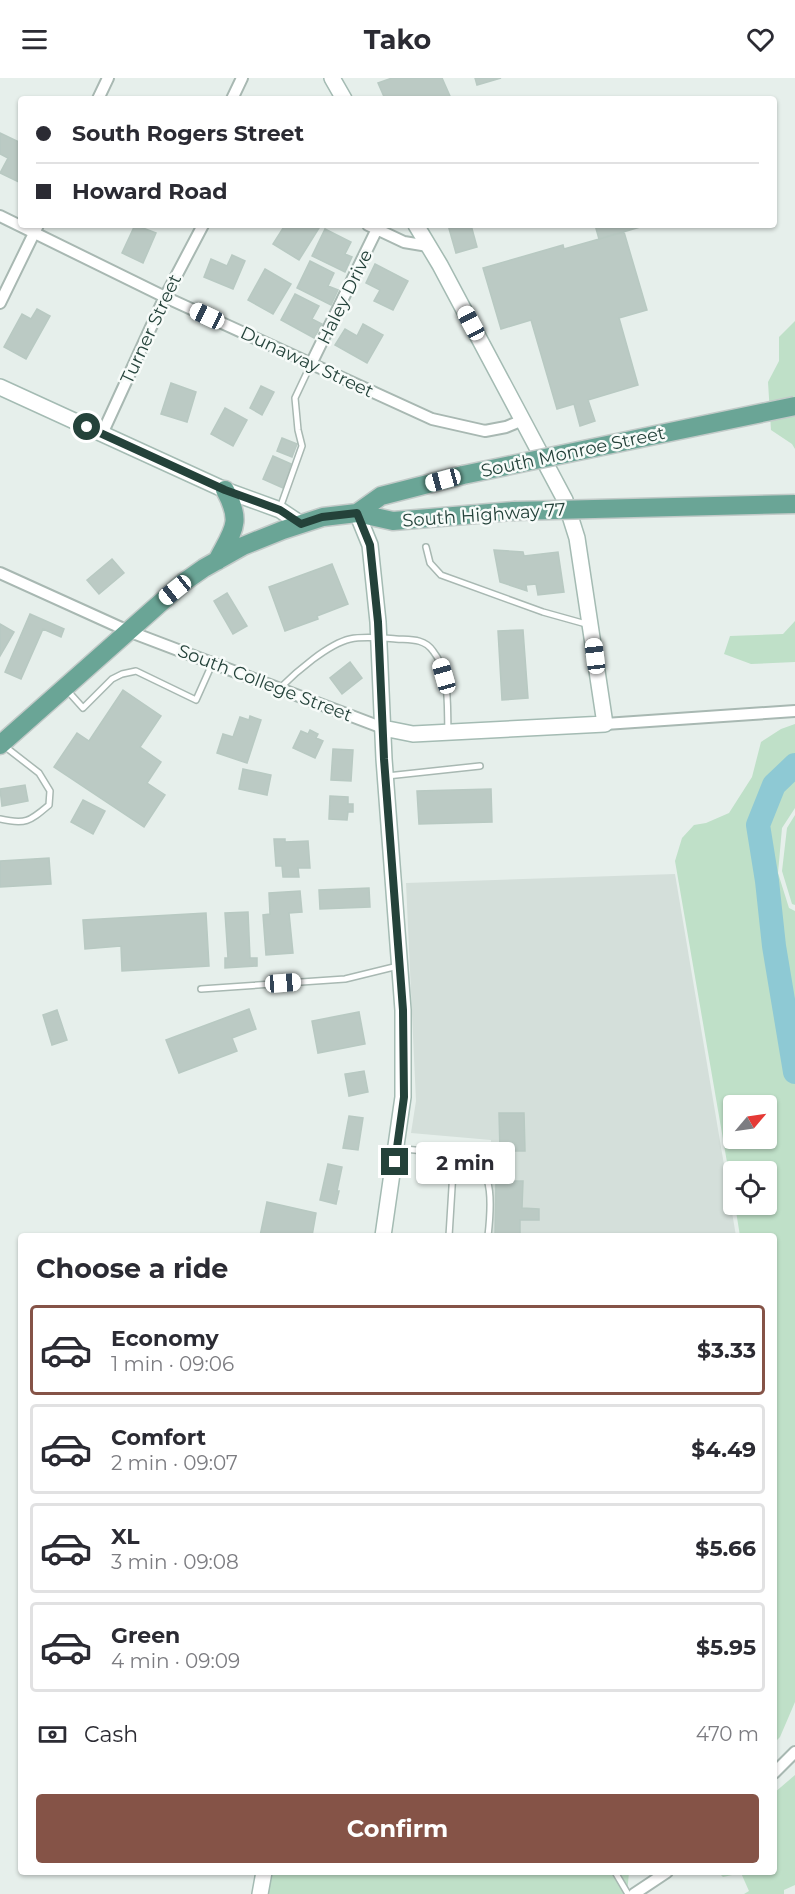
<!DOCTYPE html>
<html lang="en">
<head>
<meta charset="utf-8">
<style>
	body { margin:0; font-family:Montserrat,sans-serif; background:#f2f2f3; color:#2b2b33; height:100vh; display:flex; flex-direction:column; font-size:22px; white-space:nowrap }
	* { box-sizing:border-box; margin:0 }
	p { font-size:20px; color:#7c7c81 }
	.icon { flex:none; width:33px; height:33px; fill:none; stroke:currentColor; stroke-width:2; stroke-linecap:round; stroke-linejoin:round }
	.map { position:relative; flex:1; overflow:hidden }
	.panel { position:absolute; left:18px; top:1155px; width:759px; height:642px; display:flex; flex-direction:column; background:#fff; border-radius:6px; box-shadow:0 2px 4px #0004 }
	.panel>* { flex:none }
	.banner { position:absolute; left:18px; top:18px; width:759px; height:132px; border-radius:6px; box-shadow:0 2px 4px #0004; display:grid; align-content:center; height:132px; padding:0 18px; background:#fff }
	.needle { width:39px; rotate:61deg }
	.buttons { position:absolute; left:723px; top:1017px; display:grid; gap:12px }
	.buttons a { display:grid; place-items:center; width:54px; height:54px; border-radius:6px; background:#fff; box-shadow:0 2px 4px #0004; font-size:30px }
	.end { position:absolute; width:27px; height:27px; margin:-14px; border:8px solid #24423a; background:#fff; box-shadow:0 0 0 3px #fff }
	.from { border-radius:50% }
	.bubble { position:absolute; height:42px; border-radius:6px; background:#fff; box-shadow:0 2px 4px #0004; font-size:20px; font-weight:700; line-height:42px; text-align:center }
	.car { position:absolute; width:18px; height:36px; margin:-18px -9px; border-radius:8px; box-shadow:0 0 4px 2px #0007; background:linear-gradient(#fff 24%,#345 0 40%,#fff 0 76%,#345 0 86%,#fff 0) }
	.banner b { display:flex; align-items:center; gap:21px; height:57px; font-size:22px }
	.banner b+b { border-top:2px solid #e1e1e2 }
	.banner i { width:15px; height:15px; background:#2b2b33 }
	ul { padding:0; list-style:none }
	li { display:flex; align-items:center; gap:18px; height:90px; margin:0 12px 9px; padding:0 6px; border:3px solid #e1e1e2; border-radius:6px }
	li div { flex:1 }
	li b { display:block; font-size:22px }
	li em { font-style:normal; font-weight:700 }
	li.on { border-color:#855347 }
	li>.icon { width:54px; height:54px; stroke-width:1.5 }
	h2 { padding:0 18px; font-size:27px; line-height:72px }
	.pay { display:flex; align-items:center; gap:15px; height:66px; padding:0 18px; font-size:22px }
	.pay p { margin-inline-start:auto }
	.cta { display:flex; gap:12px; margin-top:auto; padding:12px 18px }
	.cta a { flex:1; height:69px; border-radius:6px; background:#855347; color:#fff; font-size:24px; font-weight:700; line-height:69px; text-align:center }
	header { display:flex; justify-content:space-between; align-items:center; height:78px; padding:0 18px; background:#fff; font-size:27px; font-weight:700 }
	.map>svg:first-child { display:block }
</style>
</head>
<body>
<header><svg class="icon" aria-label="menu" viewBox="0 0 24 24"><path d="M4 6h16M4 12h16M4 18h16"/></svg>Tako<svg class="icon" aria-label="heart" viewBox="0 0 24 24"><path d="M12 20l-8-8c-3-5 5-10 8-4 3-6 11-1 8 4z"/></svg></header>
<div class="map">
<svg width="795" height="1816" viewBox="0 0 795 1816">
	<rect width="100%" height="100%" fill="#e6efeb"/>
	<!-- built -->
	<path fill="#d4dfda" d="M675,796L736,1158H489L491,1062L411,1055L416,1023L406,805Z"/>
	<!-- green -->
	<path fill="#bfe0c8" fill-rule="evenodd" d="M795,243V371L792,366L771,352L768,304L779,283V259Z
		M795,543V584L751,586L724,576L730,558L783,556Z
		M795,646V730L782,750L778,795L789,830L795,833V1624L780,1659L774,1665V1158H740L735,1127L766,1126V1094H734L733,1119L675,783L682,760L694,747L706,745L729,735L752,699L761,664L781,651ZM734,1028H766V1060H734Z
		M795,737V827L792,826L782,793L787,750Z
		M795,1697V1807L784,1812V1816H744L749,1813L741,1795L723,1799L718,1794H774V1715Z
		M264,1794H629L627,1816H260Z"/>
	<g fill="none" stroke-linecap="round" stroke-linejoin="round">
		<!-- river -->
		<path stroke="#8ec9d4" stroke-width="24" d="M795,687L774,707L758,747L767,803L774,868L795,994"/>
	</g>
	<!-- building -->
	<path fill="#bbcac4" stroke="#b8c9c2" stroke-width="1.5" d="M392,0H442L450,18L443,21H385L378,5Z
		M475,0H501L477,7Z
		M0,55L21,65V105L0,95L8,80L0,76Z
		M135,147L156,155L143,185L122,175Z
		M285,147H314L319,150L299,182L273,166Z
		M448,147H471L477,169L456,175Z
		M595,147H647L599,161Z
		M325,151L351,164L345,176L352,179L345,194L312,178Z
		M624,154L647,232L619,240L638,307L588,322L595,343L580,348L574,326L557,331L531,242L501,251L483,190L563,167L564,171Z
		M232,177L245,183L233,211L204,199L211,181L227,188Z
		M310,183L334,195L328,208L338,212L331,227L297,210Z
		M375,186L408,203L393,232L374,223L380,212L366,205Z
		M265,191L291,206L273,236L248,222Z
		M295,216L319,228L312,241L322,246L314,260L281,242Z
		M37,231L50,238L26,281L4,269L22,236L31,241Z
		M363,246L383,257L367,285L335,267L345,251L357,258Z
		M171,305L196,314L187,344L161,336Z
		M261,308L274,314L262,337L250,330Z
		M225,330L247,342L233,368L211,356Z
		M282,360L297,366L292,379L277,373Z
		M273,378L291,386L289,391H291L283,410L263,401Z
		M494,472L523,474L524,478L558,474L564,514L538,517L536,506L526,507L527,513L500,504Z
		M112,481L124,495L99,516L87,502Z
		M332,486L348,526L317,538L318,541L285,553L269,509Z
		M227,515L247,548L233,556L214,523Z
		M30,536L64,551L61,559L43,551L21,601L5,594Z
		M0,546L14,554L0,578Z
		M523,552L528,620L502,622L498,553Z
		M350,584L362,600L342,616L330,600Z
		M123,612L161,638L140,669L161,684L147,705L165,717L144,749L54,689L77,655L89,663Z
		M250,638L261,642L247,685L217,675L223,656L233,659L240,639L249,642Z
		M310,652L318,656L316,660L323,663L315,680L293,670L301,653L308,656Z
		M333,671L353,672L351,703L331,702Z
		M243,691L271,697L267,717L239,711Z
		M25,707L28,723L2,728L0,711Z
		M491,711L492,744L419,746L417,713Z
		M330,718L348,719V726H353V734H348L347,742L329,741Z
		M83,722L105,733L93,756L71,744Z
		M274,761H285V764L308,763L310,790H298L299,799H283L282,788H276Z
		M49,780L51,806L0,809V783Z
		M369,810L370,829L320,831L319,812Z
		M300,813L302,834L289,835L293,875L266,877L263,837L270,836L269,815Z
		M248,834L250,880H257V888L225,890V880H228L225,835Z
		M206,835L209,888L122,893L121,868L85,871L83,842Z
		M249,931L256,951L232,960L237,973L179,995L166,962Z
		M57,932L67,962L52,967L43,937Z
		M359,934L365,966L318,975L312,943Z
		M364,993L368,1014L349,1018L345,996Z
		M499,1035H524L525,1073H500Z
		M349,1038L363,1040L358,1072L343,1070Z
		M328,1086L342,1089L337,1113H339L336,1126L320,1122Z
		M496,1103H523L522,1130L539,1131V1142H520V1156H539L538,1158H495Z
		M267,1124L316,1135L312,1158H260Z"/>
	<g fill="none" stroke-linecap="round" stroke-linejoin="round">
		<!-- lane casing -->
		<g stroke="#a8b8b2" stroke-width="8">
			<path id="lane" d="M280,430L302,368L298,352L295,320L311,286
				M426,469L430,485L441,497L543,534L586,546
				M280,610C296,594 328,566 350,561C364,558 382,560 396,561C410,562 424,560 433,573C450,594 447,627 448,653
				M66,611L83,630L112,601L122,596L136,593L196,622L213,584
				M387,698L480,688
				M0,741C26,747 30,743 49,727L50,713L39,695L3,667
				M201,911L345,901L398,888
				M398,1070C473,1080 498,1069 488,1158
				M449,1158L454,1077
				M615,1794L628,1816"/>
		</g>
		<!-- street casing -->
		<g stroke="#a8b8b2" stroke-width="14">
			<path id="street" d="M98,21L108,0
				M232,21L242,0
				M0,138L165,219L432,341L485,353L506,349L523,342
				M368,147L404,164L428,168
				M0,225L38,147
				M311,286L377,151
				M102,356L163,223L203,147
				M0,495L128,553L383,650
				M605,646L795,633
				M774,1695L795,1674
				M634,1816L667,1794"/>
		</g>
		<!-- secondary casing -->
		<g stroke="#a4bbb3" stroke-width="18">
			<path id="secondary" d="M332,0L344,21
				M0,309L225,412L280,432L301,446
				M357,435L370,467L378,544L384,681L403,932V1019L383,1158
				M383,650L413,656L605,646L577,460L565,422L440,187L416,147
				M260,1816L264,1794"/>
		</g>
		<!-- primary casing -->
		<g stroke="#c2cac8" stroke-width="21">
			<path id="primary" d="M357,435L381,418L463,397
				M217,483C233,452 243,445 225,412
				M0,667L184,504L204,490L243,468L283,452L323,439L357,435L393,443L514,433"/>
		</g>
		<!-- lane -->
		<use href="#lane" stroke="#fff" stroke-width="5"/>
		<!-- street -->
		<use href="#street" stroke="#fff" stroke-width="10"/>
		<!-- secondary -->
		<use href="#secondary" stroke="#fff" stroke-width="15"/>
		<!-- primary -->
		<use href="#primary" stroke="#6aa596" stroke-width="18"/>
		<!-- primary-bridge casing -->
		<g stroke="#c2cac8" stroke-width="21" stroke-linecap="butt">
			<path id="primary-bridge" d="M463,397L795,328
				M514,433L795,426"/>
		</g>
		<!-- primary-bridge -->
		<use href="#primary-bridge" stroke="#6aa596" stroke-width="18"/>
	</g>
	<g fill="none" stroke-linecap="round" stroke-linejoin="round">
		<!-- route -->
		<path stroke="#24423a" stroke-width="8" d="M87,349L225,412L280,432L301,446L322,439L357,435L370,467L378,544L384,681L403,932L404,1019L395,1084"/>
	</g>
	<g text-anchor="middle" stroke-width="5" stroke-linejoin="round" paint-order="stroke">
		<!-- street labels -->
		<g font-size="18" fill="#24423a" stroke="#f7fbf9">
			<text transform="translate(345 219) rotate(-64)" y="6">Haley Drive</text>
			<text transform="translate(151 251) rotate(-65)" y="6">Turner Street</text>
			<text transform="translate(307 284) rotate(25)" y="6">Dunaway Street</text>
			<text transform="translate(573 374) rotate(-12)" y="6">South Monroe Street</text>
			<text transform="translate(484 437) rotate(-4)" y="6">South Highway 77</text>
			<text transform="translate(265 605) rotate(21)" y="6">South College Street</text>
		</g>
	</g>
</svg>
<div class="buttons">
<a><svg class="needle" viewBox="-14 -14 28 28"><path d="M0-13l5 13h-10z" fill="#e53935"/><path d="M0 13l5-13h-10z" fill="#7c7c81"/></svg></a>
<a><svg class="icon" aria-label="locate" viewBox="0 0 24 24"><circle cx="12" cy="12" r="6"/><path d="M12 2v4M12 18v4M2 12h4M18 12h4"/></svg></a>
</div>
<i class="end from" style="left:87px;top:349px"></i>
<i class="end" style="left:395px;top:1084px"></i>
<div class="bubble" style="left:416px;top:1064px;width:99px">2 min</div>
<i class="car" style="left:207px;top:238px;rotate:295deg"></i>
<i class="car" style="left:471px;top:245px;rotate:332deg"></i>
<i class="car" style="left:443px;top:402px;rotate:255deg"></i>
<i class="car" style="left:175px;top:512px;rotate:231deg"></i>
<i class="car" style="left:595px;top:578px;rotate:353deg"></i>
<i class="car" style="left:444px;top:598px;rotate:344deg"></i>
<i class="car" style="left:283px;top:905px;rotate:86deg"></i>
<div class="banner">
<b><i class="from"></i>South Rogers Street</b>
<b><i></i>Howard Road</b>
</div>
<section class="panel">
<h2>Choose a ride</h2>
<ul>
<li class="on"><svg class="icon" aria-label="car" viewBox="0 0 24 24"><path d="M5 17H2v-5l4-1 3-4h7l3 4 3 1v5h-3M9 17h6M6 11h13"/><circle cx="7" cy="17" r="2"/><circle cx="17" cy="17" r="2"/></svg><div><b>Economy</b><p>1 min · 09:06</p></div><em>$3.33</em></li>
<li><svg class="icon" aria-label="car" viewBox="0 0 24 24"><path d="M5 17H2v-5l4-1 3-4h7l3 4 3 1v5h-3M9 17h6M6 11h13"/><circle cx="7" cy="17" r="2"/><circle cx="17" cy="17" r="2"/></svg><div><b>Comfort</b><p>2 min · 09:07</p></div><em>$4.49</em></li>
<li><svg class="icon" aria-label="car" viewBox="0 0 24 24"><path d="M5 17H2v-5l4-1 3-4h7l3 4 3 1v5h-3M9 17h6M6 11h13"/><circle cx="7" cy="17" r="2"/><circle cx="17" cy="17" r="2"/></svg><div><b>XL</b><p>3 min · 09:08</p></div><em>$5.66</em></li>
<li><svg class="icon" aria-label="car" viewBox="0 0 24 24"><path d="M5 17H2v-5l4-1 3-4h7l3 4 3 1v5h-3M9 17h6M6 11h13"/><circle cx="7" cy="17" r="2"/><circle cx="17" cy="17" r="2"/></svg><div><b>Green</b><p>4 min · 09:09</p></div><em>$5.95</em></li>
</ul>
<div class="pay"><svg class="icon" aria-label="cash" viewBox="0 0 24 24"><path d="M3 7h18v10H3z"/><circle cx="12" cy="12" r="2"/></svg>Cash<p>470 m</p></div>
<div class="cta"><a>Confirm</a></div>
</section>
</div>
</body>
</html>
